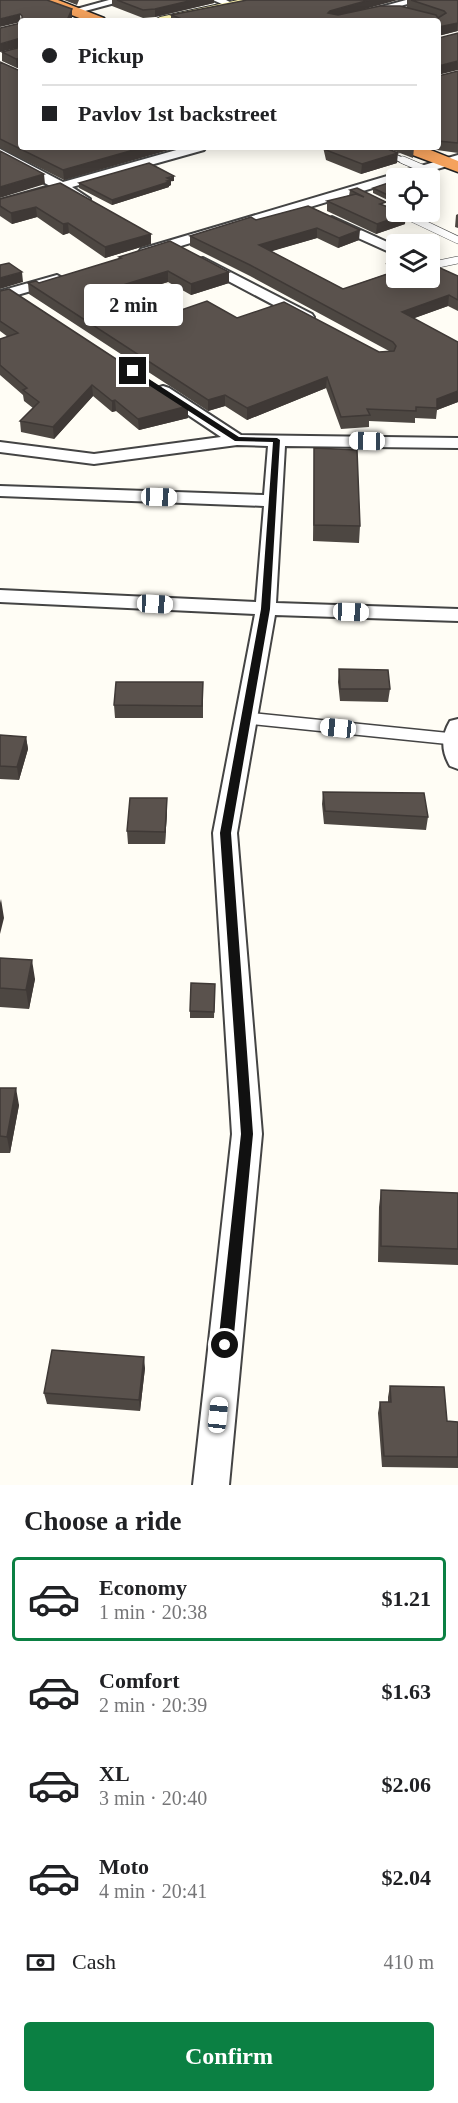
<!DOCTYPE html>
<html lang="en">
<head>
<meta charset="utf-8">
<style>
	body { margin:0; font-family:Georgia,serif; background:#f6f6f6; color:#202124; height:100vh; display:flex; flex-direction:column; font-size:22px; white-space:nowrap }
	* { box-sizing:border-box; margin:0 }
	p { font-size:20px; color:#757577 }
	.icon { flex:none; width:33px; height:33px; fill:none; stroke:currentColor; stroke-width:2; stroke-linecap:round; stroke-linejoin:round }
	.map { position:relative; height:1485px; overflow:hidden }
	.panel { display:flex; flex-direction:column; background:#fff; flex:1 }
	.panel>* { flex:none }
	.top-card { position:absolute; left:18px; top:18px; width:423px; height:132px; border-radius:6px; box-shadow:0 3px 15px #0003; display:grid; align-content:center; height:132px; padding:0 24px; background:#fff }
	.tools { position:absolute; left:386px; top:168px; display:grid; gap:12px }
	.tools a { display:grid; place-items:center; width:54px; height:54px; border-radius:6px; background:#fff; box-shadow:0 3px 15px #0003; font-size:30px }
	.end { position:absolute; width:27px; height:27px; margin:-14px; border:8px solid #111; background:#fff; box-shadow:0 0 0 3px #fff }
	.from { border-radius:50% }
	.bubble { position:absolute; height:42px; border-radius:6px; background:#fff; box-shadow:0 3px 15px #0003; font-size:20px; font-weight:800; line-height:42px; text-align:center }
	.car { position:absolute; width:18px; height:36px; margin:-18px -9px; border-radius:8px; box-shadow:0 0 4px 2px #0007; background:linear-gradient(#fff 24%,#345 0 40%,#fff 0 76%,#345 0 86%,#fff 0) }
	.top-card b { display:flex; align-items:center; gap:21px; height:57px; font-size:22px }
	.top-card b+b { border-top:2px solid #e0e0e0 }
	.top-card i { width:15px; height:15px; background:#202124 }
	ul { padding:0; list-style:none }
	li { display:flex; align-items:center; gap:18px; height:84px; margin:0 12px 9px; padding:0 12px; border:3px solid transparent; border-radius:6px }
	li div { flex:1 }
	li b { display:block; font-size:22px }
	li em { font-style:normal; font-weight:800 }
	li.on { border-color:#0b8043 }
	li>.icon { width:54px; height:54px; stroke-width:1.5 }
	h2 { padding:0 24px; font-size:27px; line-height:72px }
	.pay { display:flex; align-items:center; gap:15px; height:66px; padding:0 24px; font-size:22px }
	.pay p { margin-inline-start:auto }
	.primary-button { display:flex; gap:12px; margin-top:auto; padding:12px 24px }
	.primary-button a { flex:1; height:69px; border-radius:6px; background:#0b8043; color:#fff; font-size:24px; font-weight:800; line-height:69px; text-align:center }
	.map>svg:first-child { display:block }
</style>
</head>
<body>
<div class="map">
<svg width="458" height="1485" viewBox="0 0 458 1485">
	<rect width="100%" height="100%" fill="#fffdf5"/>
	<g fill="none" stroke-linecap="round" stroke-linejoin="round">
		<!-- lane-far2 casing -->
		<g stroke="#444" stroke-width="7">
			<path id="lane-far2" d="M371,147L407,162"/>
		</g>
		<!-- lane-far1 casing -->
		<g stroke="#444" stroke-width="8">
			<path id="lane-far1" d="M403,160L424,169
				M399,212L458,240
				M429,266L458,260"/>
		</g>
		<!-- lane casing -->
		<g stroke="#444" stroke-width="14">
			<path id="lane" d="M246,718L453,739"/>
		</g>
		<!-- street casing -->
		<g stroke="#444" stroke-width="4">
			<path id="street" d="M109,0H126L74,14L69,11Z
				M213,0H226L236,5L231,8Z
				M406,0H422L346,21H330Z
				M187,147H206L204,150L72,187L90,199L89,202H79L60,191L0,208V200L50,186L0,158V149L63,182Z
				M458,155V163L406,178H396V181L151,255H141L139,252L141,249Z
				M332,217L396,246V255L327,224L325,221Z
				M203,258L312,314L314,317L312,320H302L198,265L196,262L198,259Z
				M57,275L64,279L62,282L0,300V291Z
				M163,386L169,388L241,435L458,438V448L285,446L276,603L458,609V621L275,615L237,833L262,1134L229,1485H193L232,1134L213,833L255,614L0,602V590L256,602L264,506L0,496V486L264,495L268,446L237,445L94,464L0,452V442L94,454L221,437L157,394L155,391L157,388Z
				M458,719V769L450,766C441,751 441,736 450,721Z"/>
		</g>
		<!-- secondary casing -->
		<g stroke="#333" stroke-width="2">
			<path id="secondary" d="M238,0H262L261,3L178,21H153L160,17Z"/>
		</g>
		<!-- highway casing -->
		<g stroke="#222" stroke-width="3">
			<path id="highway" d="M39,0H58L104,18L106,21H87L41,3Z
				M399,147H423L458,161V172L402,151Z"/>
		</g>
		<!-- lane-far2 -->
		<use href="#lane-far2" stroke="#fff" stroke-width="5"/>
		<!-- lane-far1 -->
		<use href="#lane-far1" stroke="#fff" stroke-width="7"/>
		<!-- lane -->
		<use href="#lane" stroke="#fff" stroke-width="11"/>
		<!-- street -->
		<use href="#street" fill="#fff" fill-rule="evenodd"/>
		<!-- secondary -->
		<use href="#secondary" fill="#fff6b0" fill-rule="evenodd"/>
		<!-- highway -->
		<use href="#highway" fill="#f5a25d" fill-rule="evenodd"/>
	</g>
	<!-- wall -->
	<path fill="#4d4742" d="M64,0H79L77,5Z
		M112,0H214V3L155,17L143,18L112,6Z
		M407,0H458V31L438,36V21H171V15L407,7Z
		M21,47V67L17,68L2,61V52Z
		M0,62L21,147H179L64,180L0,148Z
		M458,71V153L437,150L429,147H438V76Z
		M323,147H383L397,163L361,174L326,160Z
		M384,147H411L414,148L413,158Z
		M171,181V185L169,186V187L112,205L79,188V183L174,181Z
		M60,183L151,244L105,258L69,233L63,235L37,217L12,224L0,216V199Z
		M396,186V204L373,193V188Z
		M350,190L386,206L405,224L376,234L327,211V201L349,196Z
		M308,206L359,240L338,248L317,238L271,251L343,289L386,274L387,264L396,261V278L458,276V311L448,306L414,318L458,402L437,410L436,419L415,418V423L369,421V427L341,429L326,388L247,420L225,406L208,411L29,294L28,283H39L119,259V257L229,283L191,295L168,282L111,299V303H110L141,324L237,318L379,352L389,351L250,276L190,246V236L256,220Z
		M458,214V228L455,227L456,215Z
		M0,291L188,406V418L139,430L116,411L112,412L93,396L54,439L21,432L20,421L33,408L24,401L23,395L0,375V339L8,337L0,331Z
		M314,448L360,526L359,543L313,541Z
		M339,669L390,689L388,702L340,701L338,682Z
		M203,682V718H115L114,705Z
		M0,735L26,737L28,749L19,780L0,779Z
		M323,792L428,817L426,830L324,824L322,804Z
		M167,811L165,844H128L127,831Z
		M0,958L35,979L29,1009L0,1007Z
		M215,984L214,1018H190V1011Z
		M0,1088L19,1105L10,1153H0Z
		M381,1190L458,1193V1265L378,1262L379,1207Z
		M145,1368L140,1411L47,1404L44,1393Z
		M390,1386L447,1421L458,1422V1468L382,1467L378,1413L380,1402H388V1397Z"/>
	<!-- shaded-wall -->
	<path fill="#3f3936" d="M193,0H214V3L155,17V9Z
		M369,0H398L329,19L328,13L330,11Z
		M72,9V18L71,21L68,18Z
		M20,14L21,22L0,27V19Z
		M458,23L457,31L438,36V27Z
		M21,38V47L0,52V44Z
		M21,58V67L17,68L16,59Z
		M458,61V70L438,75V66Z
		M144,147H179L64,180L63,170Z
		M398,153L397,163L361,174L362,164Z
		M44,174L45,184L0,198V187Z
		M174,176V181H171V185L169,186V187L112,205V200Z
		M36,207L37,217L12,224L11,213Z
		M406,214L405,224L376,234L377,224Z
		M68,223L69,233L63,235V224Z
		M317,228V238L259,255V245Z
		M360,230L359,240L338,248L339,238Z
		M151,234V244L105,258V247Z
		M168,271V282L111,299V303L100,307L99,296L107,290Z
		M22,272L23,282L0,289V278Z
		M229,272V283L191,295V284Z
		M449,295L448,306L401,323L402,312Z
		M327,377L326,388L247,420V408Z
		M92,385L93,396L54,439L53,427Z
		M458,391V402L437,410V399Z
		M225,395V406L208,411V400Z
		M115,400L116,411L112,412V401Z
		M188,406V418L139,430L138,419Z
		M26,737L28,749L19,780L17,767Z
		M167,798V811L165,844V832Z
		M1,899L4,918L0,934V903Z
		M32,960L35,979L29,1009L26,990Z
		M16,1088L19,1105L10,1153L7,1137Z
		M144,1357L145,1368L140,1411L139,1400Z"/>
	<!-- building -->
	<path fill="#5a524d" stroke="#3f3936" stroke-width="1.5" d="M0,0H47L72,9L68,18L76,21H22V16L20,14L0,19Z
		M117,0H193L155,9L143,10Z
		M247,0H369L330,11L328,13L338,15L380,6H400L436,15L438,18L446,13L444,11L411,0H458V23L438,27V29V21H187L171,15Z
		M21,23V38L0,44V28Z
		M458,33V61L438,66V69V37L439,38Z
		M21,47V58L16,59L2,52Z
		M0,62L18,70H21V147H144L63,170L0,139Z
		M458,71V143L438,141V76Z
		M326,147H383L398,153L362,164L326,150Z
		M0,151L44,174L0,187Z
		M149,163L174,176L167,178L171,180L167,181L169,182L112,200L79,183Z
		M60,183L151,234L105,247L68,223L63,224L36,207L11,213L0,206V199Z
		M388,183L396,186V199L373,188Z
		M357,188L386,202L380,204L396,210V212H400L406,214L377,224L327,201L356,194L364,197L350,190Z
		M308,206L360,230L339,238L317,228L259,245L343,289L396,271V278H429V263L458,276V300L449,295L402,312L458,342V391L437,399V408L416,407V411L367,409L370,415L341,417L327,377L247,408L225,395L208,400L28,283L36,281L39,283L121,258L119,257L170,241L229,272L191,284L168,271L107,290L111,292L99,296L141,324L207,301L237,318L284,302L379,352L394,351L396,346L393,342L250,265L190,236L251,217L256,220Z
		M396,261V269L387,264Z
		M9,263L22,272L0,278V265Z
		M9,289L188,406L138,419L115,400L112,401L92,385L53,427L20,421L39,402L23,390L27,388L0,365V339L18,333L0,321V291Z
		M314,448L357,450L360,526L314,525Z
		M339,669L388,670L390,689H340Z
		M116,682H203L202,706L114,705Z
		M0,735L26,737L17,767L0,766Z
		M323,792L424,793L428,817L325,811Z
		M130,798H167L165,832L127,831Z
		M0,958L32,960L26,990L0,988Z
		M191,983L215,984L214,1012L190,1011Z
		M0,1088H16L7,1137L0,1136Z
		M381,1190L458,1193V1249L381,1246Z
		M52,1350L144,1357L139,1400L44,1393Z
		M390,1386L444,1387L447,1421L458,1422V1457L384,1456L380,1402H391Z"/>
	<!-- route -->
	<path fill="#111" d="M130,370H135L239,437L277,438L280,440L270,609L231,833L253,1134L233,1345L230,1350L225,1352L220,1350L218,1345L241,1134L220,833L261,609L273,442L235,441L130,373Z"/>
</svg>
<div class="tools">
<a><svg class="icon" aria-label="locate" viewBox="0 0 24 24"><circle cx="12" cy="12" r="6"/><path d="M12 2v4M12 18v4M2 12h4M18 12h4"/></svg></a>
<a><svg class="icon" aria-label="layers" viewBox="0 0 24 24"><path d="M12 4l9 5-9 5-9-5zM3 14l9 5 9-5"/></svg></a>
</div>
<i class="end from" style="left:225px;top:1345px"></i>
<i class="end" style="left:133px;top:371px"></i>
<div class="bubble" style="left:84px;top:284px;width:99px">2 min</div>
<i class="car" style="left:367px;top:441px;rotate:271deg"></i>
<i class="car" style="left:159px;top:497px;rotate:92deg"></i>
<i class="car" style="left:155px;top:604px;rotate:93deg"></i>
<i class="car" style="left:351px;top:612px;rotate:92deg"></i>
<i class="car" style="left:338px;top:728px;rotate:276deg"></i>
<i class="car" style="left:218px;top:1415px;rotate:6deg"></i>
<div class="top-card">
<b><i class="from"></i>Pickup</b>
<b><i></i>Pavlov 1st backstreet</b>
</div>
</div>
<section class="panel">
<h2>Choose a ride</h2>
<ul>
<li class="on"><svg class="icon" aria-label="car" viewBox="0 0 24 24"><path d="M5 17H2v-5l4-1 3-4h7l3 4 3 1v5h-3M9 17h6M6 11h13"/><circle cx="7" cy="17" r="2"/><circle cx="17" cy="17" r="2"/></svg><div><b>Economy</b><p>1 min · 20:38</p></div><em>$1.21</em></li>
<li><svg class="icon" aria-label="car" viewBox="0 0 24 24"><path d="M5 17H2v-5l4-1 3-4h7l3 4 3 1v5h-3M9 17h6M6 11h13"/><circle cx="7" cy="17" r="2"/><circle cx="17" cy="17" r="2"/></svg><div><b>Comfort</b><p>2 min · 20:39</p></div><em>$1.63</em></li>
<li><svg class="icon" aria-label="car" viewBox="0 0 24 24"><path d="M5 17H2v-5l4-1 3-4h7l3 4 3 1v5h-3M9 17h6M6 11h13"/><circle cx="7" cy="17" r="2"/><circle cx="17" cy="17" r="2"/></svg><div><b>XL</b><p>3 min · 20:40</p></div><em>$2.06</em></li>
<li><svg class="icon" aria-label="car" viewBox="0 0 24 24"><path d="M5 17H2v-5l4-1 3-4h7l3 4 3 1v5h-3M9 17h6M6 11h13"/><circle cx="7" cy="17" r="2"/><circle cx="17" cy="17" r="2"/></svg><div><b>Moto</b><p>4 min · 20:41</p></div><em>$2.04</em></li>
</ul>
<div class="pay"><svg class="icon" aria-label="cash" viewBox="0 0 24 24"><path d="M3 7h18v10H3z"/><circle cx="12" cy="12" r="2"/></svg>Cash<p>410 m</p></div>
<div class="primary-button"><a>Confirm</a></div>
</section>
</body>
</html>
